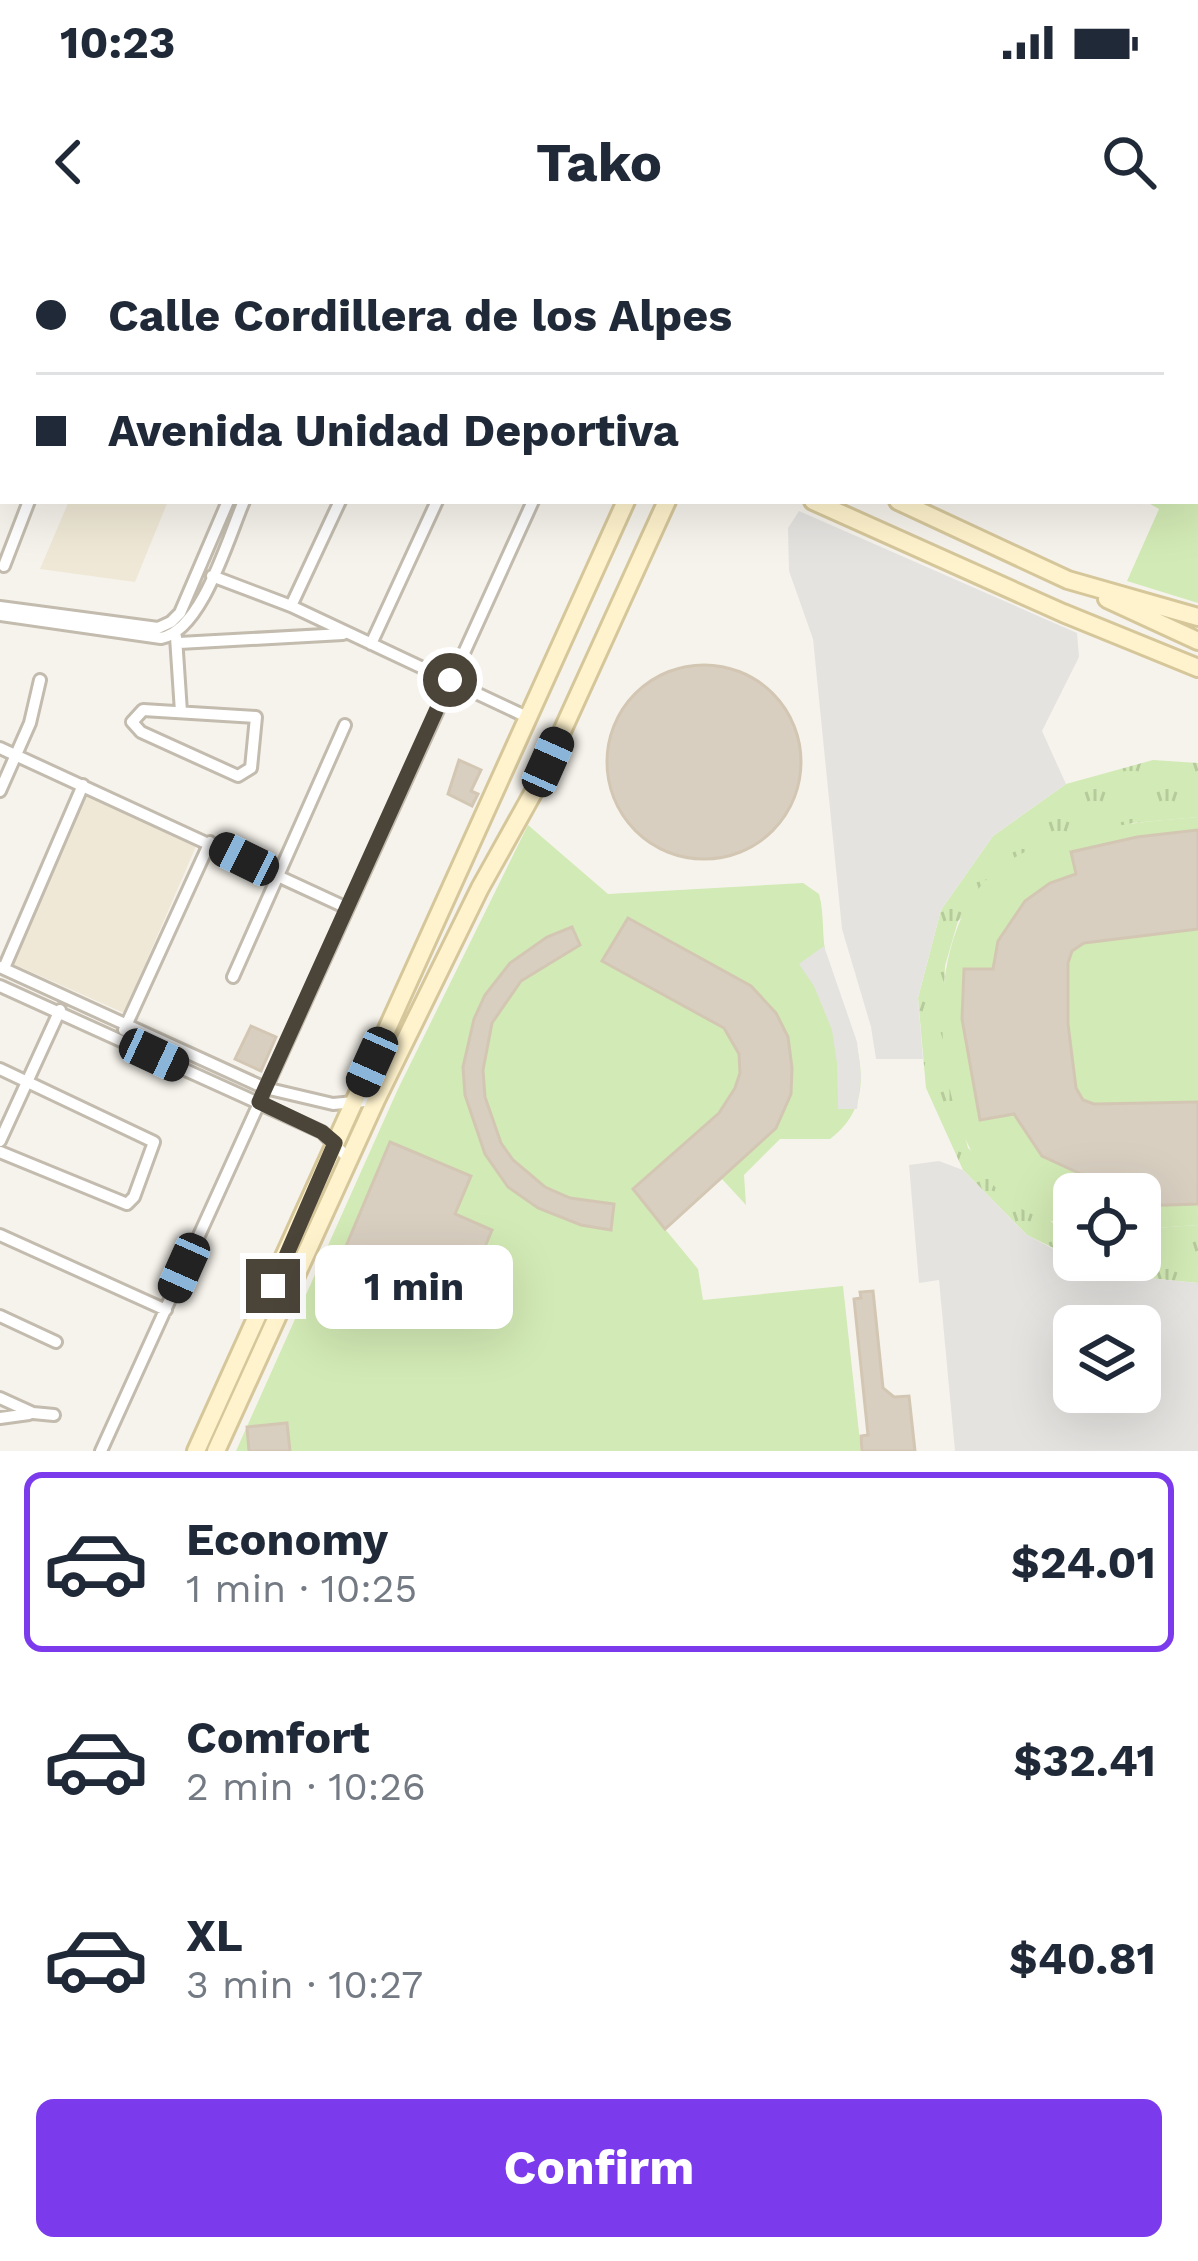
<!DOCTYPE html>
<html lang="en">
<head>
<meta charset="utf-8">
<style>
	body { margin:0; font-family:"Work Sans",sans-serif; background:#f2f2f3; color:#1f2937; height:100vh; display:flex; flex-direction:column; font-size:45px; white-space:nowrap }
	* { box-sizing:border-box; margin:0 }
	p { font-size:39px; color:#747a83 }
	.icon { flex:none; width:66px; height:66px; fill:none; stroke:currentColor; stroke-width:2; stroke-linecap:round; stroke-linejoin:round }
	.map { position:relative; height:1211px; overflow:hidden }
	.sheet { display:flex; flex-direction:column; background:#fff; flex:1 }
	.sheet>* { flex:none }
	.guide { position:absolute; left:0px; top:0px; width:1200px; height:264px; box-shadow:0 12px 48px #0002; display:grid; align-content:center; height:264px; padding:0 36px; background:#fff }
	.fabs { position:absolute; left:1053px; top:933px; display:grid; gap:24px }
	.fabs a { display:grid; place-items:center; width:108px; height:108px; border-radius:18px; background:#fff; box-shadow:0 12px 48px #0002; font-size:60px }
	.end { position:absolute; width:54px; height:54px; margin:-27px; border:15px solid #4b4439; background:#fff; box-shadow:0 0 0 6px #fff }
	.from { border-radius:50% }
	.bubble { position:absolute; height:84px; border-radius:18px; background:#fff; box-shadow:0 12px 48px #0002; font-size:39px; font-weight:700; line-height:84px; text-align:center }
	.car { position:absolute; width:36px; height:72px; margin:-36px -18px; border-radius:15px; box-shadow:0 0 9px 3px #0007; background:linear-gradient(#222 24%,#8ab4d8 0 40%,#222 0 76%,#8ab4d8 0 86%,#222 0) }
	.guide b { display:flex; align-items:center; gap:42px; height:114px; font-size:45px }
	.guide b+b { border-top:3px solid #e0e1e3 }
	.guide i { width:30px; height:30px; background:#1f2937 }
	ul { padding:21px 0 0; list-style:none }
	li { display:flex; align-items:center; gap:36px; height:180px; margin:0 24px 18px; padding:0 12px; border:6px solid transparent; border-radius:18px }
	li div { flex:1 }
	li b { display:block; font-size:45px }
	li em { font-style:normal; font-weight:700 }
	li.active { border-color:#7c3aed }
	li>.icon { width:108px; height:108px; stroke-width:1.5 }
	.action { display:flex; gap:24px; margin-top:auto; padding:24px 36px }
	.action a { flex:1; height:138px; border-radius:18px; background:#7c3aed; color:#fff; font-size:48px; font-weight:700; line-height:138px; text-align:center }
	.status { display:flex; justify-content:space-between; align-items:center; height:84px; padding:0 60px; background:#fff; direction:ltr }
	.status svg { height:33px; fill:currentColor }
	header { display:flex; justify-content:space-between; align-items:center; height:156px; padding:0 36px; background:#fff; font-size:54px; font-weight:700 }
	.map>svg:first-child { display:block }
</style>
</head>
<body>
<div class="status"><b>10:23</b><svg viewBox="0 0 49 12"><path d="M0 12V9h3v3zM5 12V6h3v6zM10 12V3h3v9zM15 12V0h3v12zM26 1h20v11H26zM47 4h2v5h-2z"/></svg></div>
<header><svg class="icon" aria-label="back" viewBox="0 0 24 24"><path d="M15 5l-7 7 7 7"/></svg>Tako<svg class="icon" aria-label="search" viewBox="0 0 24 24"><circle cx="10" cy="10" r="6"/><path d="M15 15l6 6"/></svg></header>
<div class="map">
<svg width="1198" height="1211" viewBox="0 0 1198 1211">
	<defs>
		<pattern id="grass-tufts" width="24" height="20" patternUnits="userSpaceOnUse" patternTransform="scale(3)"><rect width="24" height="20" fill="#d2eab5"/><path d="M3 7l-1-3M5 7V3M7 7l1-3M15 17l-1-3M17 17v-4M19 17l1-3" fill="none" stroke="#b6ca9c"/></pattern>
	</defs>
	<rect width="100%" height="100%" fill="#f6f3ec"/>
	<!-- education -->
	<path fill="#efe8d6" d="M69,261H168L135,342L40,329Z
		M84,554L197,604L124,773L11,723Z"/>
	<!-- grass -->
	<path fill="url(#grass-tufts)" d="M1153,520L1198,523V577L1133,583L1034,609L958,681L945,726L943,779L947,826L968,908L1053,983L1074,985V1018L1027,995L963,930L926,848L918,758L941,670L993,596L1066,544Z
		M1198,985V1043L1108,1034L1078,1020H1140V989Z"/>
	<!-- green -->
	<path fill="#d2eab5" d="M1198,183V363L1127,341L1159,269L1145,261H1197Z
		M1198,577V985L1140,989V954H1074V985C1046,982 1021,973 1000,952C930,883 915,687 1003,625C1057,587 1135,583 1198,577Z
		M528,585L608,654L803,643L819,654C825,675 821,698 827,719C844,775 892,853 830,899H780L744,935L746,965L722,939L665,989L698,1029L703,1060L843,1046L861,1211H236L398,849Z"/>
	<!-- parking -->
	<path fill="#e5e3e0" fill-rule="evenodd" d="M799,271L1077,393L1079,417L1042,491L1066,544L993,596L941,670L918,758L923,819H876L871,787L842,689L813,399L789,331L788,288Z
		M824,706L857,802L861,837L857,869H838L837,823L832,790L814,746L799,724Z
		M939,921L963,930L1027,995L1074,1020L1108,1034L1198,1043V1211H955L939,1040L919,1043L909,925ZM1140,1086V1152H1074V1086Z"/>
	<!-- building -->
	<path fill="#d8cfc1" stroke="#d3c7b4" stroke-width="3" d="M607 522a97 97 0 1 1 194 0a97 97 0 1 1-194 0Z
		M459,520L481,530L471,551L478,554L472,566L448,554Z
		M1198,590V689L1084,703L1072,711L1068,723V784L1076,848L1083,860L1094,864L1198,862V964L1140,966V954H1104V937L1081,934L1042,916L1014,874L980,880L962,779L964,729H993L998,701L1025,661L1050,643L1076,634L1071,612L1137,597Z
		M628,678L751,746L776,773L788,797L792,828L791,854L776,888L665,989L633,949L719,873L735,848L740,833L739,814L724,788L602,721Z
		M572,687L580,705L521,741L492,783L483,830L485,857L501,903L513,920L545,947L570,958L614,964L611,990L581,985L538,968L508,947L485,914L465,855L463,827L474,779L485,755L510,723L547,697Z
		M251,786L276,797L261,831L235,819Z
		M390,902L471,936L455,974L492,990L451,1087L333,1037Z
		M873,1051L883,1148L894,1157L909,1156L915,1211H862L861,1196L868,1195L854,1059L861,1058L860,1052Z
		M287,1183L290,1211H249L247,1187Z"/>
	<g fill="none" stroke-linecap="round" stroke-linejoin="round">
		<!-- street casing -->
		<g stroke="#c2bbae" stroke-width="16">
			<path id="street" d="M1145,0L1151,3
				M1197,23H1198
				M0,94L3,86
				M4,326L29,261
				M212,336L291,366L527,477
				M291,366L340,261
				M0,367L158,388L171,382
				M0,375L161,398C202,391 228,298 244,261
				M171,382L180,373L228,261
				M176,397L181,472
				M179,403L343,394
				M371,404L437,261
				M143,470L256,477L251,528L238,536L141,492L132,482Z
				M0,508L347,668
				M0,551L30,483L40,440
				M0,727L265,848L333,864L376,860
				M4,728L83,545
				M233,737L345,485
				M0,746L322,892L349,919
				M124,790L210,602
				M0,829L154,902L134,957L127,964L0,912
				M0,901L60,770
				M0,995L166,1070
				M0,1076L56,1102
				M0,1158L33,1173L54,1175
				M0,1178L29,1174
				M101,1211L533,261"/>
		</g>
		<!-- secondary casing -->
		<g stroke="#d6c79b" stroke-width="22">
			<path id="secondary" d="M418,0L421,3
				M516,0V3
				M947,0L954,3
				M313,3H341
				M362,3L367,0
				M0,19H3
				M1197,113H1198
				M813,261L1063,373L1198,428
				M898,261L1068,340L1198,377
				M1107,359L1198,401
				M196,1211L626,261
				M216,1211L376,860L480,648L538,544L667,261"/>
		</g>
		<!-- street -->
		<use href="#street" stroke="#fff" stroke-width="10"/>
		<!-- secondary -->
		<use href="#secondary" stroke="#fff3cd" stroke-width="16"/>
	</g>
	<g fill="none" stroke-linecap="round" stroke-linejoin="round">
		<!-- route -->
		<path stroke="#4b4439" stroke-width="15" d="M273,1046L335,903L322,892L259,862L450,440"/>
	</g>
</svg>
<div class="fabs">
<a><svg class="icon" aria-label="locate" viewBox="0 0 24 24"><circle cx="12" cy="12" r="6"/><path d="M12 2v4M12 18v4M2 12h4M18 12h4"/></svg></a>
<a><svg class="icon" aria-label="layers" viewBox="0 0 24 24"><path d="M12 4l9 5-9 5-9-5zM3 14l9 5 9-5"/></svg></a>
</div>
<i class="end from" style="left:450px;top:440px"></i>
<i class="end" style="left:273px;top:1046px"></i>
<div class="bubble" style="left:315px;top:1005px;width:198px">1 min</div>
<i class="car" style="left:548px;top:522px;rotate:24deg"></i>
<i class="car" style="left:244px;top:619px;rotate:296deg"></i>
<i class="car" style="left:154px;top:815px;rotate:115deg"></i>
<i class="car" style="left:372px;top:822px;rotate:204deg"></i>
<i class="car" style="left:184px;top:1028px;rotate:204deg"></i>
<div class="guide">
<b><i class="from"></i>Calle Cordillera de los Alpes</b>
<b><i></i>Avenida Unidad Deportiva</b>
</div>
</div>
<section class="sheet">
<ul>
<li class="active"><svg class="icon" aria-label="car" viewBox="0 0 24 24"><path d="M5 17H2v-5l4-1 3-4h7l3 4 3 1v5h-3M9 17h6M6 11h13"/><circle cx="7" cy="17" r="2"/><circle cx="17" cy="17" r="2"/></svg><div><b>Economy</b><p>1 min · 10:25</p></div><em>$24.01</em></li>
<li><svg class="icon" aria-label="car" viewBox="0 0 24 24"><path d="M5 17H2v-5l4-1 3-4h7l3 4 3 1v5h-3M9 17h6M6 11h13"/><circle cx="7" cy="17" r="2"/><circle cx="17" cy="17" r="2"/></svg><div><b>Comfort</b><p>2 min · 10:26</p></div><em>$32.41</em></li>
<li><svg class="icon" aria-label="car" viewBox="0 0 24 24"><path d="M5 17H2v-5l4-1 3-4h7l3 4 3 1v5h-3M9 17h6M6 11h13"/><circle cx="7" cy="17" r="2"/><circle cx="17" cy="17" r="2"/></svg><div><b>XL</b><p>3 min · 10:27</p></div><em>$40.81</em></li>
</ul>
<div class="action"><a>Confirm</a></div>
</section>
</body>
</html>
